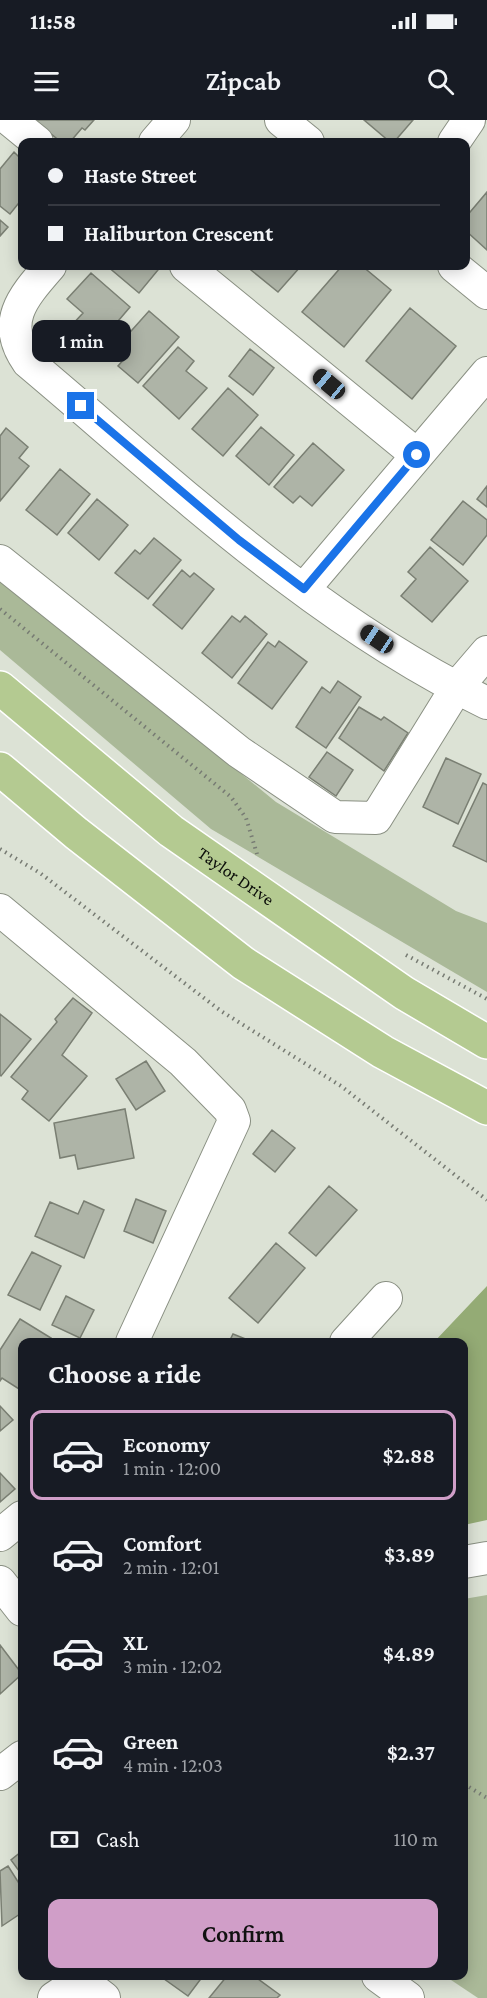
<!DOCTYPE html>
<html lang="en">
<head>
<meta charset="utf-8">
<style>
	body { margin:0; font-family:"Crimson Pro",serif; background:#20242c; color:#f1f3f6; height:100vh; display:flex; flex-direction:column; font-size:22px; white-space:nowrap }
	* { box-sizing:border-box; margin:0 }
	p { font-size:20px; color:#9ea1a6 }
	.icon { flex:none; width:33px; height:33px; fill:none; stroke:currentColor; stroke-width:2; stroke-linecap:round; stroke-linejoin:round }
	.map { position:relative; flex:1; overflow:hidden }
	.sheet { position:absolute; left:18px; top:1218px; width:450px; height:642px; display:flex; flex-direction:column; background:#171b24; border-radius:12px; box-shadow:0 3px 15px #0003 }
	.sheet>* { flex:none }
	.guide { position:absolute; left:18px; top:18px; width:452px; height:132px; border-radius:12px; box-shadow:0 3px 15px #0003; display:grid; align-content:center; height:132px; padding:0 30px; background:#171b24 }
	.end { position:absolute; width:27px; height:27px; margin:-14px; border:8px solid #1a73e8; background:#fff; box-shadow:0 0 0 3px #fff }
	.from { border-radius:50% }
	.bubble { position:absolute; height:42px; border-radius:12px; background:#171b24; box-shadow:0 3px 15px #0003; font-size:20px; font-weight:600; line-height:42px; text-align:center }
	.car { position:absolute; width:18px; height:36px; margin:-18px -9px; border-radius:8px; box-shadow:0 0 4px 2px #0007; background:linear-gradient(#222 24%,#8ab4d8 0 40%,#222 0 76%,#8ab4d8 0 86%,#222 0) }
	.guide b { display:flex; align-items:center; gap:21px; height:57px; font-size:22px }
	.guide b+b { border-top:2px solid #363941 }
	.guide i { width:15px; height:15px; background:#f1f3f6 }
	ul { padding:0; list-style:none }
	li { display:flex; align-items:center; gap:18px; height:90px; margin:0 12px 9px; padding:0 18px; border:3px solid transparent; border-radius:12px }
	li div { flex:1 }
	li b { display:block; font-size:22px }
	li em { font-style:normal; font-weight:600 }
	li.on { border-color:#d09ec8 }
	li>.icon { width:54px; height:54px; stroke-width:1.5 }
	h2 { padding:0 30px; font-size:27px; line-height:72px }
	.pay { display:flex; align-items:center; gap:15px; height:66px; padding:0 30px; font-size:22px }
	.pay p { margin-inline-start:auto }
	.button { display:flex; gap:12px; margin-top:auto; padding:12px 30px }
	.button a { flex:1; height:69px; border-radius:12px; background:#d09ec8; color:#111; font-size:24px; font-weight:600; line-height:69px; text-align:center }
	.status { display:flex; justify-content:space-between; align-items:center; height:42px; padding:0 30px; background:#171b24; direction:ltr }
	.status svg { height:16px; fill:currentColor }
	header { display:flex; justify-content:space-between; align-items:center; height:78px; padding:0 30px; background:#171b24; font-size:27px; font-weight:600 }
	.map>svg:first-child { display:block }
</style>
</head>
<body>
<div class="status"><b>11:58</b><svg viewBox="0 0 49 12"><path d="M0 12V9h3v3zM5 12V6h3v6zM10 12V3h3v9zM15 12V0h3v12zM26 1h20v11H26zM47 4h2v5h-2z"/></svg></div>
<header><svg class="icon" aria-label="menu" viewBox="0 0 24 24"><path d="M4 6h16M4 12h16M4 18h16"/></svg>Zipcab<svg class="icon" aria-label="search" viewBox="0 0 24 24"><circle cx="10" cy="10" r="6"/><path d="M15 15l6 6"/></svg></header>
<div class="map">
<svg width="487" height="1878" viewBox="0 0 487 1878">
	<rect width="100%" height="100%" fill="#dce2d5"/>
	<!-- green -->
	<path fill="#aab998" d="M0,457L276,682L456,791L487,803V872L211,709L0,530Z
		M487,1475V1878H478L445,1856H464V1479Z"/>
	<!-- forest -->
	<path fill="#94ab75" d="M487,1166V1400L464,1405V1222H434Z"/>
	<!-- building -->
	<path fill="#aeb4a7" stroke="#7a7f73" stroke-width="1.5" d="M34,0H94L85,10L82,8L70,22H61Z
		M364,0H413L394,22H390Z
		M14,32L22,40V79L10,94L0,86V49Z
		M487,72V130L465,110V98Z
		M0,100L8,107L0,116Z
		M107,146H152L158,150L139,173Z
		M246,146H301L278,172Z
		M342,146H362L391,170L344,227L302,192Z
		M91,153L130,187L96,227L71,206L83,193L67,179Z
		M410,188L456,226L412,279L366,241Z
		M149,191L179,217L138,263L118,246L125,238L115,229Z
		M178,227L194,241L186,251L207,268L179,299L143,266Z
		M250,229L274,248L253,275L229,256Z
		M228,268L258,295L223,336L192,309Z
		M261,307L294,335L269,365L236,336Z
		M6,308L28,327L19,338L29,346L0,381V316Z
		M313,323L344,350L312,386L300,376L293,383L274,367Z
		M60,349L90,374L57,415L26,390Z
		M487,366V387L477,379Z
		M97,379L128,405L99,440L68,413Z
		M463,381L487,400V415L463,445L431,420Z
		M154,418L181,440L148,479L115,453L135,430L140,434Z
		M430,427L468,461L432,502L401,476L416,459L408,452Z
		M182,450L190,457L194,453L214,469L182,509L153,485Z
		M232,496L240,502L245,496L267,514L232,558L202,533Z
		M279,521L307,542L272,589L238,563L268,522L275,527Z
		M338,561L361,577L326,628L296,607L322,567L330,573Z
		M359,587L381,600L384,597L408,613L384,651L339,618Z
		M327,632L353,650L336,676L309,657Z
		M446,638L481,654L458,704L423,687Z
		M483,663L487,665V742L453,726Z
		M73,878L92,893L62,935L87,956L49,1001L22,979L28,971L11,957L57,902L55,899Z
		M0,894L31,919L1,956L0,955Z
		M146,941L165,971L136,990L116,959Z
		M125,989L134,1038L78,1049L75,1035L60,1038L54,1003Z
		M272,1010L295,1028L275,1052L253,1034Z
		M329,1066L357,1090L316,1136L289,1113Z
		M136,1079L166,1091L153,1123L124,1111Z
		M84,1081L104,1090L84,1138L35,1116L50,1082L78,1094Z
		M276,1123L305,1148L258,1203L229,1178Z
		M32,1132L61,1146L40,1190L8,1175Z
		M66,1176L94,1190L80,1218L52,1205Z
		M20,1199L51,1218L48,1222H22V1265L19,1269L2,1258L0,1261V1230Z
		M233,1214L253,1222H229Z
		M0,1286L13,1300L0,1311Z
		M0,1353L15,1369L0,1382Z
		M0,1525L22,1554L0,1574Z
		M22,1731V1755L11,1740Z
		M8,1746L22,1768V1797L20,1794L2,1806L0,1751Z
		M160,1856H203L188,1876Z
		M227,1856H254L280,1875L277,1878H209Z"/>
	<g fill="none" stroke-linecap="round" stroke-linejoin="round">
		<!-- minor casing -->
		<g stroke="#8a9083" stroke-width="34">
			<path id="minor" d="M10,0L37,22
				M281,0L308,22
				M155,22L174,0
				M454,22L469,0
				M50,146C23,177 0,202 28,242C173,364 315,500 487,583
				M186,146L417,335
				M454,146L487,173
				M0,441L239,632L335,697L376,698L457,567L487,532
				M304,469L487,253
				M0,790L183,942L230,990L234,1001L132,1222
				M346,1222L386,1178
				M0,1415L22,1397
				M464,1442L487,1438
				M0,1462L22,1490
				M0,1654L22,1637
				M378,1856L408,1878
				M82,1861L104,1878
				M54,1878L87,1856"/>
		</g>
		<!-- major casing -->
		<g stroke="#fff" stroke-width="36">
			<g id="major">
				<path id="s1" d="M0,568L171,711L404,873L487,922"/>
				<path d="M0,649L76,713L243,843L383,932L487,988"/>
			</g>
		</g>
		<!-- path -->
		<path stroke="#777b73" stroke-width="4" stroke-dasharray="1.5 4.5" stroke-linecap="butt" d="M0,489L231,677L246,698L257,734
			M0,729L40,753L221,891L341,966L487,1080
			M406,835L487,879
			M464,1664L487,1678"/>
		<!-- minor -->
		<use href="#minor" stroke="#fff" stroke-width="32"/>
		<!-- major -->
		<use href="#major" stroke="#b4ca91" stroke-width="33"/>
	</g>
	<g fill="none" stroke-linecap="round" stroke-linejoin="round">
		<!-- route -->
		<path stroke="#1a73e8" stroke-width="8" d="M81,286L239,420L304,469L417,335"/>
	</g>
	<g text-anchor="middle" stroke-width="6" stroke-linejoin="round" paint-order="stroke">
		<!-- street labels -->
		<g font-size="18" fill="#0c0e0a" stroke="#fff">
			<text dy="6" stroke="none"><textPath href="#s1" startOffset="302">Taylor Drive</textPath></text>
		</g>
	</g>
</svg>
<i class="end from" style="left:417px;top:335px"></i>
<i class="end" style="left:81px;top:286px"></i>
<div class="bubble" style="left:32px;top:200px;width:99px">1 min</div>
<i class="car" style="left:329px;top:264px;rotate:310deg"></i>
<i class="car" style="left:377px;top:519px;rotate:304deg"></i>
<div class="guide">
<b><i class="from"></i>Haste Street</b>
<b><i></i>Haliburton Crescent</b>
</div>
<section class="sheet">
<h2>Choose a ride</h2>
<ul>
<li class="on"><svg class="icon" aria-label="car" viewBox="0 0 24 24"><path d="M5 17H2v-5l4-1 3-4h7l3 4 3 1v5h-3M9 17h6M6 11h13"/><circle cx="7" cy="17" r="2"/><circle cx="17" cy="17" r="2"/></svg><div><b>Economy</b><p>1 min · 12:00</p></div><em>$2.88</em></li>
<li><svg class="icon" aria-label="car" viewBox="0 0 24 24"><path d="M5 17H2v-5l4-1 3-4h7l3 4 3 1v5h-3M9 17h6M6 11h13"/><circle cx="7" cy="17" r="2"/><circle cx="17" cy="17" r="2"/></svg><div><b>Comfort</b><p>2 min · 12:01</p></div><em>$3.89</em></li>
<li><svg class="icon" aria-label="car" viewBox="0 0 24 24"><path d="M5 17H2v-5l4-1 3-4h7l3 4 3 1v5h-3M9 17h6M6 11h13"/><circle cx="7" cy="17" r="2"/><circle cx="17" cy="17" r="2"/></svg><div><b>XL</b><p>3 min · 12:02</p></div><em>$4.89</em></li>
<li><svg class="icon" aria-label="car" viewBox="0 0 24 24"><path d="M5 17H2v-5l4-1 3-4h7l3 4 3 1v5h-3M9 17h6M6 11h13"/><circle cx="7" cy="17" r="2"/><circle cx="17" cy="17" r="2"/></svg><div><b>Green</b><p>4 min · 12:03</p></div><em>$2.37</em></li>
</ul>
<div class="pay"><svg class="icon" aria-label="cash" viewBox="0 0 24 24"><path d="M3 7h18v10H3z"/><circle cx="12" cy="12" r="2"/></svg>Cash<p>110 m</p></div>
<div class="button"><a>Confirm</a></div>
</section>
</div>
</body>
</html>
